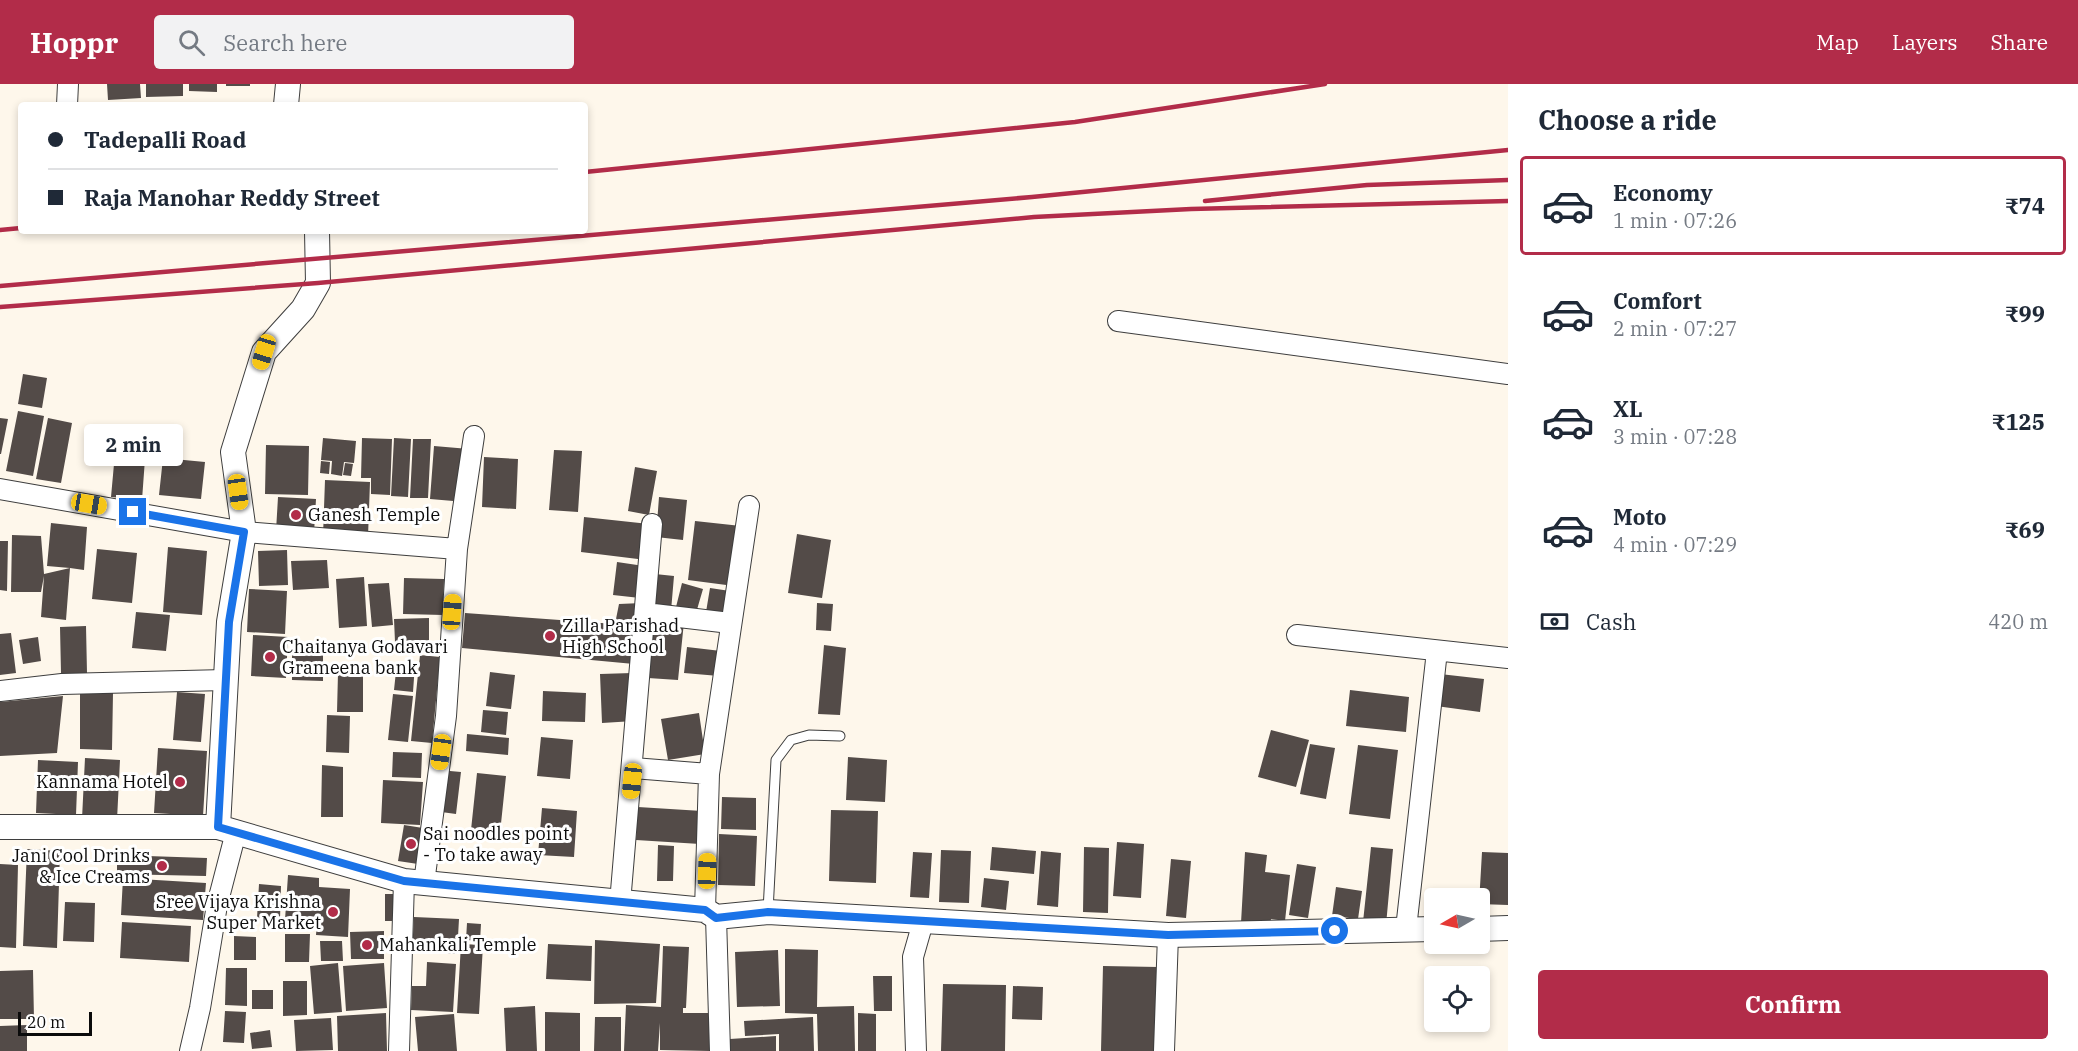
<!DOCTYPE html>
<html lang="en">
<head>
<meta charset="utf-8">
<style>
	body { margin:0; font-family:"IBM Plex Serif",serif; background:#f2f2f3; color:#1f2937; height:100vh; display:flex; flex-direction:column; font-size:22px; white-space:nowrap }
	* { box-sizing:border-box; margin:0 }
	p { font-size:20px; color:#747a83 }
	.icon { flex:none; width:33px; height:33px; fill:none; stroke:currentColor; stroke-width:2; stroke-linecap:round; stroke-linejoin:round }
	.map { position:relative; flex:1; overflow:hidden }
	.side { display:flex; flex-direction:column; background:#fff; width:570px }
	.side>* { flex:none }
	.hud { position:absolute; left:18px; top:18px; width:570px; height:132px; border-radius:6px; box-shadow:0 3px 9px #0003; display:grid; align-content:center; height:132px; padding:0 30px; background:#fff }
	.needle { width:39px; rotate:261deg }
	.buttons { position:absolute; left:1424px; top:804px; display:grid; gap:12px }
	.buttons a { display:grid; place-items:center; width:66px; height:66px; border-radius:6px; background:#fff; box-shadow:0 3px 9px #0003; font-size:30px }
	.scale { position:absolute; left:18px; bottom:15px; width:74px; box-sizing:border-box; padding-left:6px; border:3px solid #0b0b0b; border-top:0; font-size:16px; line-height:21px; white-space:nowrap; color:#0b0b0b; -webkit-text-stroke:4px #fff; paint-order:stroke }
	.end { position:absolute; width:27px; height:27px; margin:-14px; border:8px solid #1a73e8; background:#fff; box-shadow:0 0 0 3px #fff }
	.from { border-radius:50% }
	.bubble { position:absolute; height:42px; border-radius:6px; background:#fff; box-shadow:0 3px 9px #0003; font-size:20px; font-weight:700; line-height:42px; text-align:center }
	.car { position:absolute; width:18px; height:36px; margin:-18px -9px; border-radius:8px; box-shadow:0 0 4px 2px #0007; background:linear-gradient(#f5c518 24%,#345 0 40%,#f5c518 0 76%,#345 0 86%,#f5c518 0) }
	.hud b { display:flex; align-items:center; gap:21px; height:57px; font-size:22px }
	.hud b+b { border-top:2px solid #e0e1e3 }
	.hud i { width:15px; height:15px; background:#1f2937 }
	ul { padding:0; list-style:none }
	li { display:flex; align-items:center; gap:18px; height:99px; margin:0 12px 9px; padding:0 18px; border:3px solid transparent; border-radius:6px }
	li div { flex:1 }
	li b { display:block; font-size:22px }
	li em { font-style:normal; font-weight:700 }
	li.on { border-color:#b22c49 }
	li>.icon { width:54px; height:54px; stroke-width:1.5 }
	h2 { padding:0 30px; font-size:27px; line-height:72px }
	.pay { display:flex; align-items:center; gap:15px; height:66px; padding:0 30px; font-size:22px }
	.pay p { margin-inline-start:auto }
	.action { display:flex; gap:12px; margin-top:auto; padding:12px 30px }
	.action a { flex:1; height:69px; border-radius:6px; background:#b22c49; color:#fff; font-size:24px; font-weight:700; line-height:69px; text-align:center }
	header { display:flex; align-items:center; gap:36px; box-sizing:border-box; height:84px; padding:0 30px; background:#b22c49; color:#fff }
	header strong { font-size:28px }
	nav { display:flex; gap:33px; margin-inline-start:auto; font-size:21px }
	.search { width:420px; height:54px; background:#f2f2f3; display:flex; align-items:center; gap:15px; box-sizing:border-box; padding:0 21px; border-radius:6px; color:#747a83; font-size:22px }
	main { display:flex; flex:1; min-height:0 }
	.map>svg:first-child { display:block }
</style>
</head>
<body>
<header>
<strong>Hoppr</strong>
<div class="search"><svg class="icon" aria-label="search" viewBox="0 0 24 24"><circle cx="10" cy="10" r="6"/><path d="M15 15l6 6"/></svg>Search here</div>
<nav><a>Map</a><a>Layers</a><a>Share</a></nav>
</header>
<main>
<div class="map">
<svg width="1508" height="967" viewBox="0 0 1508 967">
	<rect width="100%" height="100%" fill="#fef7eb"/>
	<!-- building -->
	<path fill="#534b48" d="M107,0H140L141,14L108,16Z
		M146,0H183V12L146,13Z
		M189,0H217V8L189,7Z
		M226,0H250V2H226Z
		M23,290L47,294L42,324L18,320Z
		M18,327L44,332L33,392L6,387Z
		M0,334L8,335L1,370H0Z
		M48,334L72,339L61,399L36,395Z
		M323,354L356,357L354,379L344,378L342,392L331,390L332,377L321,376Z
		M362,354L392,355L390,411L371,410V394H361Z
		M394,354L411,355L408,413L391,412Z
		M413,355H431L428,414H410Z
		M116,358L146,361L142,416L111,413Z
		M266,361L309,362L308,411L265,410Z
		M434,362L469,365L465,418L430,415Z
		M554,366L582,367L578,428L549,426Z
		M484,373L518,375L516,425L482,423Z
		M163,374L205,378L201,415L159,411Z
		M321,377L330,378L329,390L320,389Z
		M345,379L353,380L351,392L343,391Z
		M635,383L657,387L649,431L628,427Z
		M325,396L370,398L368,453L323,452Z
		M278,413L316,415L314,449L276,447Z
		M659,413L687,416L683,456L656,453Z
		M584,433L649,440L646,476L581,468Z
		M695,437L741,442L734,502L688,496Z
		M51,439L87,443L84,486L70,484L66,536L41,533L44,492L41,508H11L12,451L41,452L44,490L70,484L47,482Z
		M797,450L831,456L822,514L788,509Z
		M0,457H8L7,507L0,506Z
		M168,463L207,467L202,531L163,528Z
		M97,465L137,469L132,519L92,515Z
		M287,466L288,501L259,502L258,467Z
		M327,476L329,504L293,506L291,477Z
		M617,478L644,482L640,514L613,511Z
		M655,490L674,492L671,527L652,526Z
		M364,493L367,542L339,544L336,495Z
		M404,494L444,495L443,531L403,530Z
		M389,499L393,541L372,543L368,500Z
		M682,499L703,505L696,529L676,523Z
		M710,504L730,507L726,532L706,528Z
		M249,505L287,507L285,550L247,548Z
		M642,519L634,580L462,564L465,529L615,540L619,520Z
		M817,519L833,520L831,547L816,546Z
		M136,528L170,531L166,567L132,564Z
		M429,534V558H395L394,535Z
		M654,535L684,538L678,596L648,594Z
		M86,542L87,589H61L60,543Z
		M11,549L16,589L0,591V550Z
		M253,551L288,553L286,594L251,592Z
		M38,553L41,577L23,580L19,556Z
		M824,561L846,564L840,631L818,630Z
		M292,562L323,563V597L292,596Z
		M687,563L721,567L719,592L684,589Z
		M420,571L440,573L432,659L411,657Z
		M397,578L415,580L413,608L394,606Z
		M490,588L515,591L511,625L486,622Z
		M338,589H363V628H337Z
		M632,589L634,637L602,639L600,590Z
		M1440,590L1484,595L1480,628L1436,622Z
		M1350,606L1409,613L1406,648L1346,642Z
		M543,607L586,609L585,638L542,637Z
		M177,608L205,610L201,658L173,656Z
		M80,609H113L112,666L80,665Z
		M393,610L413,612L408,658L388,656Z
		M63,612L57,669L0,672V618Z
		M483,626L508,628L506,651L481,648Z
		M699,629L705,670L668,676L661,635Z
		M327,631L350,632L349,669L326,668Z
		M1271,646L1309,656L1296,703L1258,693Z
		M467,650L509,654L508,671L466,667Z
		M541,653L573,656L570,695L537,692Z
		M1310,660L1335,664L1326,715L1300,710Z
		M1358,661L1398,666L1390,735L1349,730Z
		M158,664L207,667L203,732L154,729Z
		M393,668L422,669L421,694L392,693Z
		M848,673L887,676L885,718L846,716Z
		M85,674L120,676L117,736L82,735Z
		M38,676L78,678L76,731L36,729Z
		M322,681L343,683V733H321Z
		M439,686L461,688L456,730L434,727Z
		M477,689L506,692L500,749L471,746Z
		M383,696L423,698L420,741L381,739Z
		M722,713L756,714V746L721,745Z
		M638,723L702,727L700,760L636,756Z
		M542,724L577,727L574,773L538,771Z
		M831,726L878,727L876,799L829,797Z
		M404,741L423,744L418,780L398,777Z
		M719,750L757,752L755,802L718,801Z
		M1117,758L1144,760L1141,814L1113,812Z
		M658,761L674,762L673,797H657Z
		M992,763L1036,767L1034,790L990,786Z
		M1084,763L1109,764L1108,829L1083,828Z
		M1371,763L1393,765L1386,841L1363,838Z
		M27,765L60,767L57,864L23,862Z
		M941,766L971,767L969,819L939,818Z
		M1041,767L1061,769L1058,823L1037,821Z
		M913,768L932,769L929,814L910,813Z
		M1245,768L1267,771L1265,788L1290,791L1285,837L1271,835L1270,842L1241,839Z
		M1482,768L1508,769V821L1479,820Z
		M117,771L207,774L206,792L117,790Z
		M1171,775L1191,777L1186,834L1166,832Z
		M0,780L18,781L16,864L0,863Z
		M1297,780L1316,783L1308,834L1289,831Z
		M288,791L319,794V803L350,805L348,853L316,851L317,838L285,836Z
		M123,794L206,799L203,836L121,831Z
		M984,794L1009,797L1006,826L981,823Z
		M259,800L281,802L280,835L257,834Z
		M1336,803L1362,807L1358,835L1332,832Z
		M1429,808L1459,811V814H1434V838L1427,837Z
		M385,810H399V837H385Z
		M65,818L95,819L94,858L63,857Z
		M414,833L459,835L457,870L412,868Z
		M122,838L191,842L189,878L120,874Z
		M467,839L481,840L480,857L466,856Z
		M384,847V875H351L350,848Z
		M285,850H310L309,878H285Z
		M234,852L256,853V876H234Z
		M595,856L660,860L656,919L594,920Z
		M320,857H342L343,877H321Z
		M461,860L483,861L479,930L457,929Z
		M548,860L592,862L591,897L546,895Z
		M663,862L689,863L686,924H683V929H709V967L660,966V939L658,967H624L626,921L661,923Z
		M785,865L818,866L817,923L854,922L855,967H818L817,930L785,929Z
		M778,866L780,922L737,923L735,868Z
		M427,878L456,880L453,928L411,926L412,902H426Z
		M338,879L342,928L314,930L310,882Z
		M384,879L387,924L346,927L343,882Z
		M1103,882L1158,883L1156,967H1101Z
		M226,884H247V922L225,921Z
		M33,886L34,935H0V887Z
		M873,892H892V927H874Z
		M283,897H307V931L283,932Z
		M943,900L1006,901L1005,967H941Z
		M1013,902L1043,903L1042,936L1012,935Z
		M252,906H273V925H252Z
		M535,922L537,967H506L504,924Z
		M225,927L246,928L244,959L223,958Z
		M545,928L580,929V967H545Z
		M386,929L387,967H338L337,932Z
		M858,929L876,930V967H858Z
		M454,930L457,967H418L415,933Z
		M595,933H621V967H594Z
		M813,933L814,967H779V950L745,952L744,937Z
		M331,934L333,966L296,967L294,936Z
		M27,941V967H0V942Z
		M270,946L272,963L252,965L250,949Z
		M776,952V967H730V955Z"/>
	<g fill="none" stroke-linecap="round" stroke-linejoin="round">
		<!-- service casing -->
		<g stroke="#3e3e3e" stroke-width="11">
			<path id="service" d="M768,827L776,676L791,656L809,651L840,652"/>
		</g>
		<!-- minor casing -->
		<g stroke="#3e3e3e" stroke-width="22">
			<path id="minor" d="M67,21L68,0
				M1118,237L1508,290
				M0,405L244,448L457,465
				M645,529L730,539
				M1297,551L1508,574
				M0,607L62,600L225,596
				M633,684L709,690
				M424,799L446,632L457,465L474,352
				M620,819L652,440
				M705,826L709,690L749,422
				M716,833L720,967
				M1406,845L1437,567
				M190,967L200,924L217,821L236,748
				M399,967L404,797
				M916,967L913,873L923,838
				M1164,967L1168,851"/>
		</g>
		<!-- tertiary casing -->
		<g stroke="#3e3e3e" stroke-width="26">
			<path id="tertiary" d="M286,21L288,0
				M0,743H218L404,797L705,826L716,833L768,828L1168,851L1434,845
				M218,743L229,538L244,448L233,368L264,268L303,225L318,199L317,147
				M1479,845L1508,844"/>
		</g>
		<!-- service -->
		<use href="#service" stroke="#fff" stroke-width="9"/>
		<!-- minor -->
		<use href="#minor" stroke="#fff" stroke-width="20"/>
		<!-- tertiary -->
		<use href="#tertiary" stroke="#fff" stroke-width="24"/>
		<!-- rail -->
		<path stroke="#b22c49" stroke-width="4.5" d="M585,88L1075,38L1325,0
			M1205,117L1367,101L1508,96
			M0,146L21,144
			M0,202L1032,113L1508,66
			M0,223L318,199L1034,133L1191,125L1508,117"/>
	</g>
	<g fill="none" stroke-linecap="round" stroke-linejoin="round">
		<!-- route -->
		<path stroke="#1a73e8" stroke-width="8" d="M133,428L244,448L229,538L218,743L404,797L705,826L716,834L768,828L1168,851L1335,847"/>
	</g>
	<!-- markers -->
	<g fill="#b22c49" stroke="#fff" stroke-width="2">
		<circle cx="296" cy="431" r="6"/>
		<circle cx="550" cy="552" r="6"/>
		<circle cx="270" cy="573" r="6"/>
		<circle cx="180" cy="698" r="6"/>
		<circle cx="411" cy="760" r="6"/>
		<circle cx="162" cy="782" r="6"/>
		<circle cx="333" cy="828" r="6"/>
		<circle cx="367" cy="861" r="6"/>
	</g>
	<g text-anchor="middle" stroke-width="6" stroke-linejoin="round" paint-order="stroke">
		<!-- poi labels -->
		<g font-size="18" fill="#0b0b0b" stroke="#fff" text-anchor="start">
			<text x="308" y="437">Ganesh Temple</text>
			<text x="562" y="548">Zilla Parishad<tspan x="562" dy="21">High School</tspan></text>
			<text x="282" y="569">Chaitanya Godavari<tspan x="282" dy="21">Grameena bank</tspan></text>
			<text x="168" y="704" text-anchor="end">Kannama Hotel</text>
			<text x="423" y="756">Sai noodles point<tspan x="423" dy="21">- To take away</tspan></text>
			<text x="150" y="778" text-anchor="end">Jani Cool Drinks<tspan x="150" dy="21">&amp; Ice Creams</tspan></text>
			<text x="321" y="824" text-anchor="end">Sree Vijaya Krishna<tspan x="321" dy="21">Super Market</tspan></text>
			<text x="379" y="867">Mahankali Temple</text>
		</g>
	</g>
</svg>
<div class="buttons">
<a><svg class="needle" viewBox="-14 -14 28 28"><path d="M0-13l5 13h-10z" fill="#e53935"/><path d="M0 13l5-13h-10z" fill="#747a83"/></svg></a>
<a><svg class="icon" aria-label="locate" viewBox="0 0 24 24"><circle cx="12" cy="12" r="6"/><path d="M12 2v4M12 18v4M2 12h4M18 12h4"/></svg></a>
</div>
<div class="scale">20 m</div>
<i class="end from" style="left:1335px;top:847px"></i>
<i class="end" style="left:133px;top:428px"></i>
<div class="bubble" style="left:84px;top:340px;width:99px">2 min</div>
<i class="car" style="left:264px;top:268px;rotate:197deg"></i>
<i class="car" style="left:238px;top:408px;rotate:172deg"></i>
<i class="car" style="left:89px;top:420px;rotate:100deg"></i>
<i class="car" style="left:452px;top:528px;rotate:4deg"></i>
<i class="car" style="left:441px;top:668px;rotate:188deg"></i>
<i class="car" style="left:632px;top:697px;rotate:186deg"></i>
<i class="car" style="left:707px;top:787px;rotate:2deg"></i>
<div class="hud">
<b><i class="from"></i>Tadepalli Road</b>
<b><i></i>Raja Manohar Reddy Street</b>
</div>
</div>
<section class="side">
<h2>Choose a ride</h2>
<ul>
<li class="on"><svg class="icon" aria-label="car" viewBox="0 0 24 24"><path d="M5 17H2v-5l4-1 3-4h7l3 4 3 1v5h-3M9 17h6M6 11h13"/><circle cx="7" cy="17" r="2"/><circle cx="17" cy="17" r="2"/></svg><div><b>Economy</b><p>1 min · 07:26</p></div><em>₹74</em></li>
<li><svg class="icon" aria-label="car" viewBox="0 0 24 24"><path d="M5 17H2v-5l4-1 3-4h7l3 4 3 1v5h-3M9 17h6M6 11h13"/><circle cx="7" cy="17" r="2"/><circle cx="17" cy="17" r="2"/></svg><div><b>Comfort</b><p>2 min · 07:27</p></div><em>₹99</em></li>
<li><svg class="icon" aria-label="car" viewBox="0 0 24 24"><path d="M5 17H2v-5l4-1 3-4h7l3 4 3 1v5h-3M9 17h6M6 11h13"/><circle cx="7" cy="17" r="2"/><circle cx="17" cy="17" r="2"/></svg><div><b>XL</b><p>3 min · 07:28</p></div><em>₹125</em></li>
<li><svg class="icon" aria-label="car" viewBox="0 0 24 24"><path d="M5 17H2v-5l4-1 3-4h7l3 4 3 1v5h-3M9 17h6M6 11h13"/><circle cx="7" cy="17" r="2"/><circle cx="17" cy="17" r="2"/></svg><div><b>Moto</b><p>4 min · 07:29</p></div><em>₹69</em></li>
</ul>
<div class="pay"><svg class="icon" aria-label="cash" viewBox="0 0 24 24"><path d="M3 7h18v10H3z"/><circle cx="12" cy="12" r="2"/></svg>Cash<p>420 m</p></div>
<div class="action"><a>Confirm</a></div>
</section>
</main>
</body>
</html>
